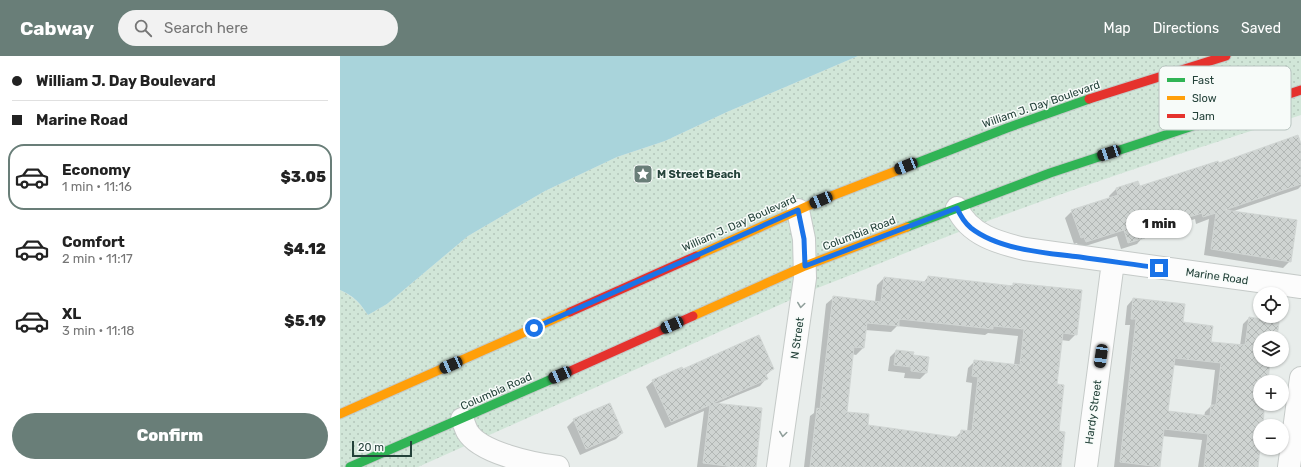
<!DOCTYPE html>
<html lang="en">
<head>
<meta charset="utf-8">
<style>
	body { margin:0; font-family:Rubik,sans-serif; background:#f2f2f2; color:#222; height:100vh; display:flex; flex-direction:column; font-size:15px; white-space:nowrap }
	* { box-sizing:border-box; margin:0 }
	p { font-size:13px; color:#767676 }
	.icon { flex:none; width:22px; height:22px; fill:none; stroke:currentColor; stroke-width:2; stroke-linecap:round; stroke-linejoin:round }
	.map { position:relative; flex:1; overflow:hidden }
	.details { display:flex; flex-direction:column; background:#fff; width:340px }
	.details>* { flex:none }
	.hud { display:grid; align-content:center; height:88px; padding:0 12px; background:#fff }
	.buttons { position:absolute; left:913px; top:231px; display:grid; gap:8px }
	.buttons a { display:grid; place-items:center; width:36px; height:36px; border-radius:50%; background:#fff; box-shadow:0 1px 3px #0004; font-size:20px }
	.scale { position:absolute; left:12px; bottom:10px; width:60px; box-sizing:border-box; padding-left:4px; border:2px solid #24423a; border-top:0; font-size:11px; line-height:14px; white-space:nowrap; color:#24423a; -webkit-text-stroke:3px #f7fbf9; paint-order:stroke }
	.end { position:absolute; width:18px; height:18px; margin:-9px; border:5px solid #1a73e8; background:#fff; box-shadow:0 0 0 2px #fff }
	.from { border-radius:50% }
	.bubble { position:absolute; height:28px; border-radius:14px; background:#fff; box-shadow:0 1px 3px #0004; font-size:13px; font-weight:800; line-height:28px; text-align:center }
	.car { position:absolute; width:12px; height:24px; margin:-12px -6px; border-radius:5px; box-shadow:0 0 3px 1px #0007; background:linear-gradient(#222 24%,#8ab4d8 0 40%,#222 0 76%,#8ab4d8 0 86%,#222 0) }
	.hud b { display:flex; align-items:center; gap:14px; height:38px; font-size:15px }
	.hud b+b { border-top:1px solid #e0e0e0 }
	.hud i { width:10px; height:10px; background:#222 }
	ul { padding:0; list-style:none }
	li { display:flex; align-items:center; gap:12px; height:66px; margin:0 8px 6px; padding:0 4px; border:2px solid transparent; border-radius:16px }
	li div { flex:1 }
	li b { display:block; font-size:15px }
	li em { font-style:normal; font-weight:800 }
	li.selected { border-color:#697e78 }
	li>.icon { width:36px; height:36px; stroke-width:1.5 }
	.cta { display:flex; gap:8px; margin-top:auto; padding:8px 12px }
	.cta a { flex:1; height:46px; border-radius:24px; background:#697e78; color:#fff; font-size:16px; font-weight:800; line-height:46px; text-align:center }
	header { display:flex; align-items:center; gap:24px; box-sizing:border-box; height:56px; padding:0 20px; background:#697e78; color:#fff }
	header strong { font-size:19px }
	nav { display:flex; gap:22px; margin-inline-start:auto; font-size:14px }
	.search { width:280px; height:36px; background:#f2f2f2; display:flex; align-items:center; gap:10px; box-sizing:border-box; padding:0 14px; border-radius:22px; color:#767676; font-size:15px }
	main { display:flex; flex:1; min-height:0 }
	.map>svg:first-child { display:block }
</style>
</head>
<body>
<header>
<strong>Cabway</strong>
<div class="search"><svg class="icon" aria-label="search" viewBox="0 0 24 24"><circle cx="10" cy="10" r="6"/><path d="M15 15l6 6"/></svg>Search here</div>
<nav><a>Map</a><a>Directions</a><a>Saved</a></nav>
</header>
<main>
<section class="details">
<div class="hud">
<b><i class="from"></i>William J. Day Boulevard</b>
<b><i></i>Marine Road</b>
</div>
<ul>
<li class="selected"><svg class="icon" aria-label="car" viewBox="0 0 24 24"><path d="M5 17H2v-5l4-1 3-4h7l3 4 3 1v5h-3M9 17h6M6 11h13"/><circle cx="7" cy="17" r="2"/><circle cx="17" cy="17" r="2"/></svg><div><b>Economy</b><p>1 min · 11:16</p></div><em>$3.05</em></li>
<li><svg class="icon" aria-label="car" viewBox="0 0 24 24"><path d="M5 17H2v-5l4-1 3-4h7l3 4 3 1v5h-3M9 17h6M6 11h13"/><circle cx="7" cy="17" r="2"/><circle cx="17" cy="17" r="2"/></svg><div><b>Comfort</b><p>2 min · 11:17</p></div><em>$4.12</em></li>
<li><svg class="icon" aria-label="car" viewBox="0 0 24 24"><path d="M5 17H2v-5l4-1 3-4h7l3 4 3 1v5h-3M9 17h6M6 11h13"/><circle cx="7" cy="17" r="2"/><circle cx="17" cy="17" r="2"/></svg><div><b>XL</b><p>3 min · 11:18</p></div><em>$5.19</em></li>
</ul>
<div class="cta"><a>Confirm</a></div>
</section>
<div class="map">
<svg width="961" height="411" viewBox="0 0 961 411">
	<defs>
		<pattern id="grass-dots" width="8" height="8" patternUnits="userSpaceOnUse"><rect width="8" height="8" fill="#d1e6d8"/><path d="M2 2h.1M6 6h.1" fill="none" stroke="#b3c6ba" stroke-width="1.8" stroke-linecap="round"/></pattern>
		<pattern id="building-cross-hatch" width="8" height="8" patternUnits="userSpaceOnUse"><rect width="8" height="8" fill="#cfd4d2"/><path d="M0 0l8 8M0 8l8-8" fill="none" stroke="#b2b7b5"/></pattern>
	</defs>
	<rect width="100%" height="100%" fill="#e8edeb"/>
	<!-- grass -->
	<path fill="url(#grass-dots)" d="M518,0H961V59C860,91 760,123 661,160C598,183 537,209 475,233L78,411H0V234C14,241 19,246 28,259L47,248L128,180L205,135L277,101L325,85L387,56Z"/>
	<!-- water -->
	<path fill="#a9d4db" d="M0,0H518L387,56L325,85L277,101L205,135L128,180L47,248L28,259C19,246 15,241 0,234Z"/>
	<!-- shadow -->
	<path fill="#0003" fill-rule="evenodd" d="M961,91V130L958,133L891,156L950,205L943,212L864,199L869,163L856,168L855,163L803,180V181L797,188L781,193L777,180L739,192L737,187L734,188L725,162L732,155L770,142L769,140L776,133L797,126L800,131L878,108Z
		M588,221L671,230L674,228L736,278L729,285L721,284L716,329L720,411H464L470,360L474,357L486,248L493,242L535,246L537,229L544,222L583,227ZM557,270L645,279L648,277L678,280L674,309L635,305L628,312L626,326L632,327L627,376L622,375L615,382L527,370L506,357L512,298L516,299L523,292L525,274L551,276Z
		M793,243L842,267L870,287L900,290L903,268L909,262L936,282H920V304H929L927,326H920V348H924L922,370H920V384L917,411H858L862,384L822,380L819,411H774L790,269H785L787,250ZM833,309L875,314L871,350L865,356L864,361L827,356Z
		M556,295L572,300L586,317L580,323L564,322L565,317L548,315L550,301Z
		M433,313L425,320L426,323L420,330L376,348L415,411H357L364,355L325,372L306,331L313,325L343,315Z
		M234,364L282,377L276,383L240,399L227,371Z"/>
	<!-- building -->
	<path fill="url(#building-cross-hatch)" stroke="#d1d6d4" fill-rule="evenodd" d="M958,79L961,88V128L885,154L957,164L951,206L871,193L876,157L863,161L862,157L803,176L805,182L788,187L784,174L746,186L744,181L741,182L731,154L778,139L776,132L798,125L800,130L878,105L879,107Z
		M588,220L673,230V227L742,234L737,279L723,277L717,328L724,329L719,375L725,376L721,411H470L477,352L480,353L493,240L541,246L544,221L587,226ZM559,263L653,273V270L684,273L680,309L634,304L632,320L638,321L632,375L621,374L620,381H614L528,369L529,358L507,356L514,291L524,292L527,267L559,270Z
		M793,242L845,248L843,266L873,270L871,286L905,289L909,261L939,266L937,282H920V304H930L928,326H920V354L924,355L923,370H920V392L918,411H864L868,378L824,373L820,411L780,406L796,263H791ZM835,302L881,307L876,349H871L870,360L828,355Z
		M419,279L434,313L425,317L428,323L373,347L422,352L416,411H394L363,407L370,349L331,366L312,324L342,311L343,313Z
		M556,294L574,296L573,299L589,301L587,317L571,315V311L554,309Z
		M270,347L283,377L246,393L233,363Z"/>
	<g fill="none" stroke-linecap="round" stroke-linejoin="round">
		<!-- street casing -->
		<g stroke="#c5cac8" stroke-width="24">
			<path id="street" d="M617,152C629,179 659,187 685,193L961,231
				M122,363C124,367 125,371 127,375C139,397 194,408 218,411
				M438,411L465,222L464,183L458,154
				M746,411L773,206
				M949,411L961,322"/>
		</g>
		<!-- fast casing -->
		<g stroke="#c3cbc8" stroke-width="11">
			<path id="fast" d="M569,110L667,72L749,43
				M567,171L710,117L874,63
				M10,411L228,316"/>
		</g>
		<!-- slow casing -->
		<g stroke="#c3cbc8" stroke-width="11">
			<path id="slow" d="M356,200L481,144L569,110
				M353,260L465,210L567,171
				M0,358L230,256"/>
		</g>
		<!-- jam casing -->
		<g stroke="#c3cbc8" stroke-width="11">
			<path id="jam" d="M749,43L886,0
				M874,63L961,34
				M230,256L356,200
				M228,316L353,260"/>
		</g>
		<!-- street -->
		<use href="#street" stroke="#fcfcfc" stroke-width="22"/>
		<!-- fast -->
		<use href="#fast" stroke="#30b455" stroke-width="9"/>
		<!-- slow -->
		<use href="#slow" stroke="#ff9f0a" stroke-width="9"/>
		<!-- jam -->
		<use href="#jam" stroke="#e5322d" stroke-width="9"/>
	</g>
	<!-- one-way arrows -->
	<defs><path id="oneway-chevron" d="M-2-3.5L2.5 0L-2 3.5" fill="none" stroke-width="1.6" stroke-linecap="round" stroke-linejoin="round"/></defs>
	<g stroke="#909f9b">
		<use href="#oneway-chevron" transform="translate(461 249) rotate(98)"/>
		<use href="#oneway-chevron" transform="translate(443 378) rotate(98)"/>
	</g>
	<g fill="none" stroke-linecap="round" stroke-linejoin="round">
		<!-- route -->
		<path stroke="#1a73e8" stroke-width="5" d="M194,272L458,154L464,183L465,210L617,152C620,159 625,167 631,172C659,194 706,197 740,201C766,205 792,208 819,212"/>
	</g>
	<!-- icons -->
	<defs>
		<g id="sight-square" transform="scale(1)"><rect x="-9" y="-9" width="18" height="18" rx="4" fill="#697e78" stroke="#f7fbf9"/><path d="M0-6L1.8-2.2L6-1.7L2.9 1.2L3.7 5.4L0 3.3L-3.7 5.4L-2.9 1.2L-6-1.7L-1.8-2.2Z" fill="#fff"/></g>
	</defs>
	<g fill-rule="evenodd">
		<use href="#sight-square" x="303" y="118"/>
	</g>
	<g text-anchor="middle" stroke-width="3" stroke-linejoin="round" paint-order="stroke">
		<!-- street labels -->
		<g font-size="11" fill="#24423a" stroke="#f7fbf9">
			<text transform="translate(701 48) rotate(-19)" y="4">William J. Day Boulevard</text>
			<text transform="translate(399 167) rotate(-24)" y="4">William J. Day Boulevard</text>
			<text transform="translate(519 177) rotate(-21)" y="4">Columbia Road</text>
			<text transform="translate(877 220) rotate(8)" y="4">Marine Road</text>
			<text transform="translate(457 282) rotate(-82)" y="4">N Street</text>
			<text transform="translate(156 335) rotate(-24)" y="4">Columbia Road</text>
			<text transform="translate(753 356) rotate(-82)" y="4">Hardy Street</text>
		</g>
		<!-- poi labels -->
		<g font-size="11" font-weight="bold" fill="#24423a" stroke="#f7fbf9" text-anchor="start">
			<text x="317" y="122">M Street Beach</text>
		</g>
	</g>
	<!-- legend -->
	<rect x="819" y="10" width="132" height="64" rx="6" fill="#f7fbf9" stroke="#b8c4c0" stroke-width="1"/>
	<rect x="827" y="22" width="18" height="4" fill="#30b455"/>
	<rect x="827" y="40" width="18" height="4" fill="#ff9f0a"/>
	<rect x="827" y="58" width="18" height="4" fill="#e5322d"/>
	<g font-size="11" fill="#24423a">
		<text x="852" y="28">Fast</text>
		<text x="852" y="46">Slow</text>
		<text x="852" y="64">Jam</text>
	</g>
</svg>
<div class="buttons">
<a><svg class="icon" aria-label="locate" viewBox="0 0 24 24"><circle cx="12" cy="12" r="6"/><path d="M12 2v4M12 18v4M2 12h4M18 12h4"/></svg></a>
<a><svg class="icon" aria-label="layers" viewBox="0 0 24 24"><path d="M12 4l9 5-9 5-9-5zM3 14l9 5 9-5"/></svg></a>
<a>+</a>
<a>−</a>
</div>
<div class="scale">20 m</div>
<i class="end from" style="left:194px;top:272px"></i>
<i class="end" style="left:819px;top:212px"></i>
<div class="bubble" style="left:786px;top:154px;width:66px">1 min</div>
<i class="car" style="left:769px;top:97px;rotate:252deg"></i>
<i class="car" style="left:566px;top:110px;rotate:248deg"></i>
<i class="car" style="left:481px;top:144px;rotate:247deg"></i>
<i class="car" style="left:332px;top:269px;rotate:246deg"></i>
<i class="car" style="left:761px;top:300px;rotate:188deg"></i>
<i class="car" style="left:111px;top:309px;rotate:246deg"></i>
<i class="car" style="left:220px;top:319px;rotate:246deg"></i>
</div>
</main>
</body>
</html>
